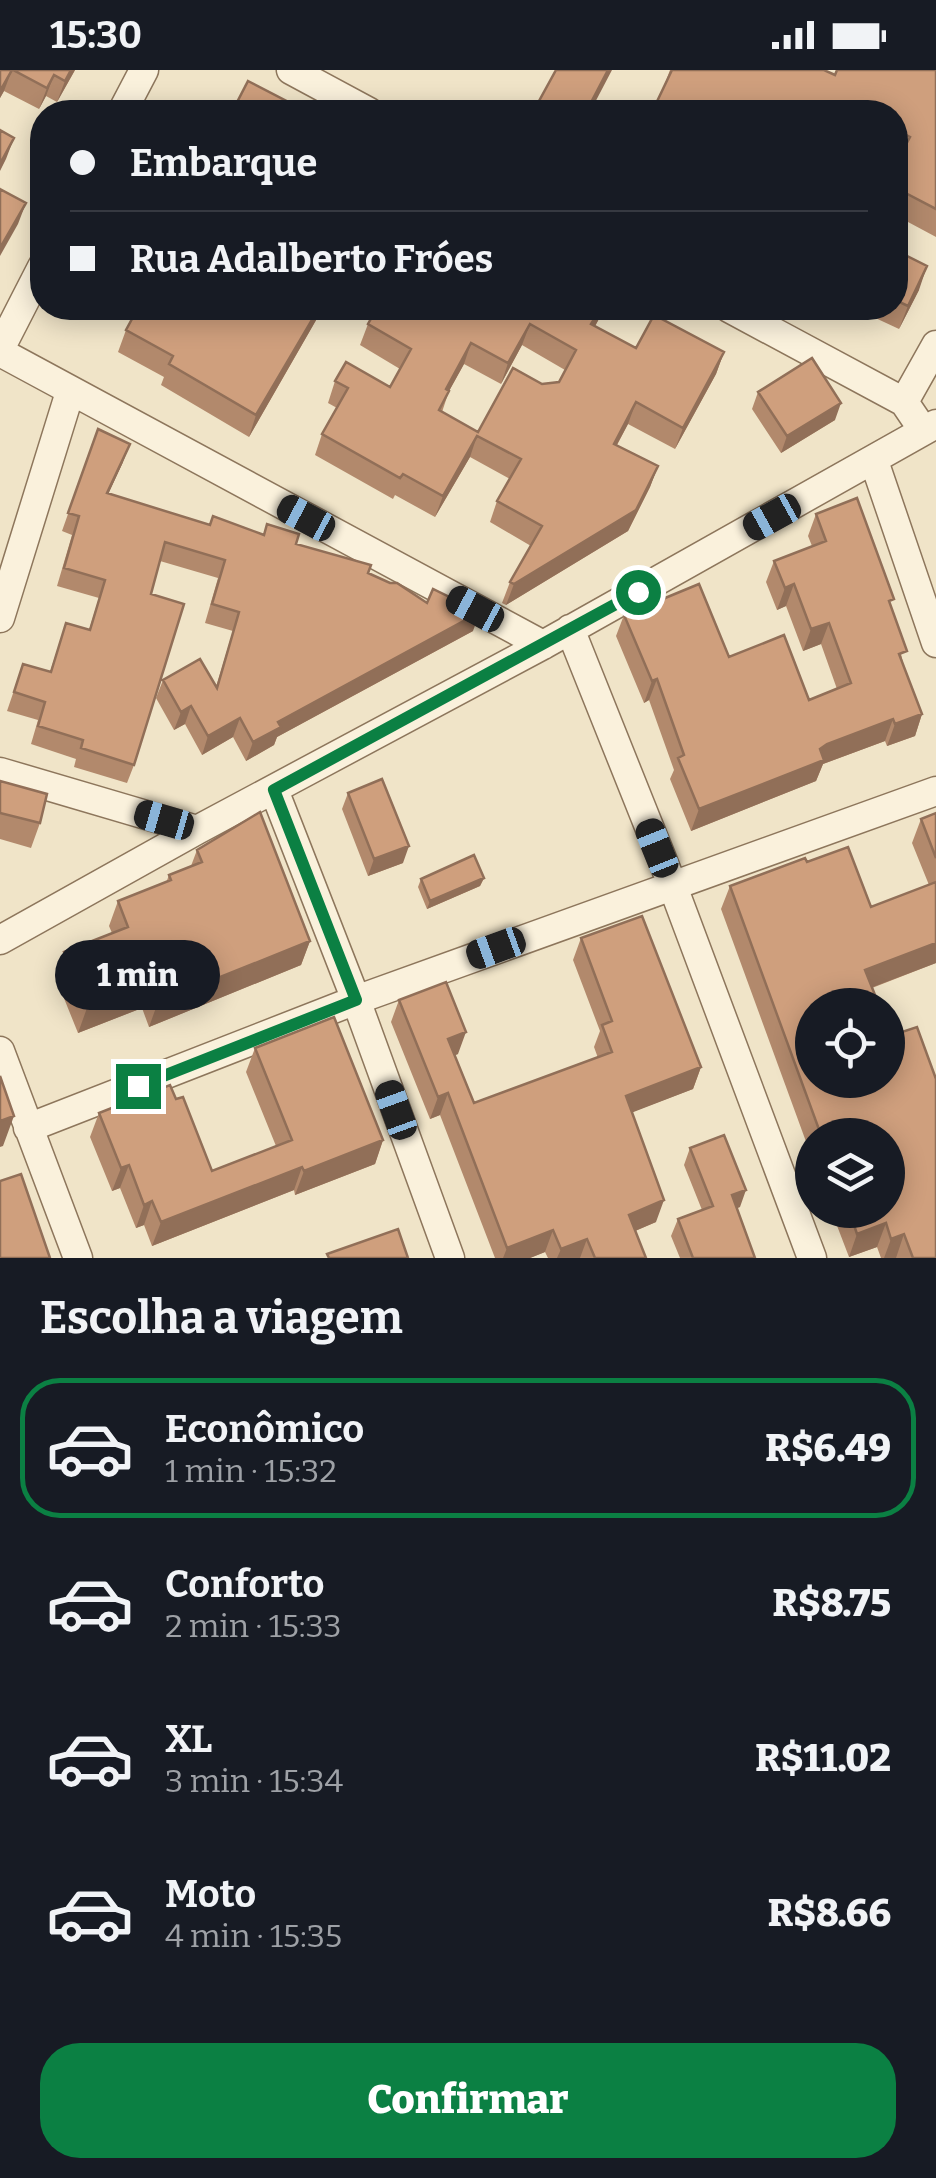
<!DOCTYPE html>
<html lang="pt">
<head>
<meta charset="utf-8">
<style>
	body { margin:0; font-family:Bitter,serif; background:#242831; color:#f1f3f6; height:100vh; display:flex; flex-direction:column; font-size:38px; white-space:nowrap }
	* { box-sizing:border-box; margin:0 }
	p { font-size:32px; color:#9ea1a6 }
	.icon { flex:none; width:55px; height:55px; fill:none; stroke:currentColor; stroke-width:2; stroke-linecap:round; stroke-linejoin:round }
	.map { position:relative; height:1188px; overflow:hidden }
	.details { display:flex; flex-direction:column; background:#171b24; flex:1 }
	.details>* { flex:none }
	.banner { position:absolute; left:30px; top:30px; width:878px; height:220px; border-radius:40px; box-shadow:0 5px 25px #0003; display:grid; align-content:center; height:220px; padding:0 40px; background:#171b24 }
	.tools { position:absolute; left:795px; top:918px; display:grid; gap:20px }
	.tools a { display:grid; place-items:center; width:110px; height:110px; border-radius:50%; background:#171b24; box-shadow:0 5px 25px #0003; font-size:50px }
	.end { position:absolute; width:45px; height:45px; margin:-22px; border:12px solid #0b8043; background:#fff; box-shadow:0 0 0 5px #fff }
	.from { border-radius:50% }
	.bubble { position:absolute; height:70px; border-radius:35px; background:#171b24; box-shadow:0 5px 25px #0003; font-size:32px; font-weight:800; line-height:70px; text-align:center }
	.car { position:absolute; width:30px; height:60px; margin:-30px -15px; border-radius:12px; box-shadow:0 0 8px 2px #0007; background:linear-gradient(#222 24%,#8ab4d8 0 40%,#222 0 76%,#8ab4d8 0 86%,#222 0) }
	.banner b { display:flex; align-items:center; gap:35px; height:95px; font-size:38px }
	.banner b+b { border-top:2px solid #363941 }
	.banner i { width:25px; height:25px; background:#f1f3f6 }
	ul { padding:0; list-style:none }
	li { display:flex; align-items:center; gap:30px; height:140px; margin:0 20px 15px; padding:0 20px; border:5px solid transparent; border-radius:40px }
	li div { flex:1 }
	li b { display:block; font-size:38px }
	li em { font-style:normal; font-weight:800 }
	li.current { border-color:#0b8043 }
	li>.icon { width:90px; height:90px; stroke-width:1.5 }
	h2 { padding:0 40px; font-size:45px; line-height:120px }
	.action { display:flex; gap:20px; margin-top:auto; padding:20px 40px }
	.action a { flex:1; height:115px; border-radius:40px; background:#0b8043; color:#fff; font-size:40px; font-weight:800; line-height:115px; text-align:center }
	.status { display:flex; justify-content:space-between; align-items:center; height:70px; padding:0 50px; background:#171b24; direction:ltr }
	.status svg { height:28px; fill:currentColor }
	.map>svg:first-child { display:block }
</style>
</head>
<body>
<div class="status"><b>15:30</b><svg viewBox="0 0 49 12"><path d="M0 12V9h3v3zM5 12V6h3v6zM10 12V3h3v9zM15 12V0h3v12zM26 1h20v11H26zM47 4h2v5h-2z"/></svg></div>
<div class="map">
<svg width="936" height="1188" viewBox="0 0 936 1188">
	<rect width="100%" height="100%" fill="#f0e4c8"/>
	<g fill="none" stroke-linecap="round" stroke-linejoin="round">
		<!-- minor casing -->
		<g stroke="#8d765c" stroke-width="31">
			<path id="minor" d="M291,0L369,42
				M122,42L144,0
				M729,238L904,332L923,360
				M0,279L42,197
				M0,282L543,575
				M904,332L936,275
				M874,391L936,573
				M0,548L70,322
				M570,559L672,814L812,1188
				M0,702L197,760
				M274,720L356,930L450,1188
				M0,870L197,760L543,575L936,354
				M0,981L78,1188
				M28,1058L356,930L936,721"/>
		</g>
		<!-- minor -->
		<use href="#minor" stroke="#faf1dc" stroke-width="28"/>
	</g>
	<!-- wall -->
	<path fill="#b2896c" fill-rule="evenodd" d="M0,0H75L57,32L46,26L39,39L4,21L0,28Z
		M670,0H824L835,5L936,0V167L895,145V95L898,89L895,87V42L663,19Z
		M895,180L919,220L899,259L854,238H895Z
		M323,238L249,367L161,315L164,307L118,282L126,260Z
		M491,238H605L595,256L636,278L724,282L716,304L675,379L628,354L617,375L658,396L650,417L628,461L506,535L502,533L510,512L531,476L490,452L497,431L510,409L470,387L435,447L395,425L393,429L315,385L322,364L337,338L328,333L335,311L390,317L400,299L360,275L368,254L489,241ZM522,275L565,300L559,312L542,314L478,362L442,342L449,321L464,294L501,314Z
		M758,322L835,350L781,383L752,339Z
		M98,359L123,392L108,424L210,455L263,465L296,474L368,503L427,533L473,561L277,667L274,675L246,691L233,667L202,685L185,654L174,660L156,628L163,610L216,617L233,561L205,553L218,508L160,491L151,524L134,695L127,713L74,697L76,689L31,674L38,650L7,641L23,594L50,602L66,553L89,560L99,528L57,516L72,465L62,461Z
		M816,444L891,537L903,593L922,644L915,666L887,676L885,671L823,694L816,711L691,761L670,709L674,700L649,630L644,633L616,566L624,545L729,587L809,630L837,619L821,574L803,581L786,536L777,540L766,512L774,491L812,476L808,466Z
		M0,711L40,753L31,778L0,769Z
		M348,723L403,793L368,806L342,739Z
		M936,743V893L872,918L936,1188H881L877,1177L849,1187L831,1140H888V1065H812V1088L721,839L730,816L807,792L871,837L929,815L912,773L921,749Z
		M197,780L310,871L301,895L149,957L142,938L78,963L55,906L64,882L112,863L109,856L118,831L166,813L169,805L191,796Z
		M484,808L480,816L427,839L418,817L421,809Z
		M581,868L701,997L693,1019L632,1042L656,1152L635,1161L646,1188H548L545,1182L530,1188H495L440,1045L430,1049L391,952L399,930L458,984L455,985L474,1033L598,988L594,977L600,961L573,890Z
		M255,978L383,1070L375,1094L295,1125L294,1120L152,1176L144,1155L136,1158L120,1118L112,1121L90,1067L99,1043L176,1029L212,1101L276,1076L246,1002Z
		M690,1078L740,1137L737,1138L755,1188H680L671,1166L678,1149L702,1140L684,1095Z"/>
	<!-- shaded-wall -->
	<path fill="#916f58" d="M12,0L4,21L0,28V21Z
		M71,0H75L57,32L65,11Z
		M608,0H612L590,42H586Z
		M54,5L46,26L39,39L47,18Z
		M14,68L6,89L0,101V94Z
		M26,133L18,154L0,186V178Z
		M927,196L919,220L899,259L908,236Z
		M319,238H323L249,367L256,345Z
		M601,238H605L584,276L591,254Z
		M530,254L522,275L501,314L508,293Z
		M471,273L464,294L438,341L446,319Z
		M724,282L716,304L675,379L683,358Z
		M636,332L628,354L606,395L614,374Z
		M841,333L835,350L781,383L787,366Z
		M477,366L470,387L435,447L443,426Z
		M130,374L123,392L100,442L107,423Z
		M658,396L650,417L628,461L506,535L514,514Z
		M794,514L786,536L777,540L785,518Z
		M480,542L473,561L277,667L274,675L246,691L253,672L278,652Z
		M829,553L821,574L803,581L811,559Z
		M657,609L649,630L644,633L652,611Z
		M191,636L185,654L174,660L181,642Z
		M922,644L915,666L887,676L895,654Z
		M240,648L233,667L202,685L208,666Z
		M893,649L885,671L823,694L816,711L691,761L699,739L827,674Z
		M409,776L403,793L368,806L374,789Z
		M484,808L480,816L427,839L430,831Z
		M310,871L301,895L149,957L158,932Z
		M936,873V893L857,923L865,900Z
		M150,913L142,938L78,963L87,938Z
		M466,962L458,984L440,991L448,969Z
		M701,997L693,1019L618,1048L626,1026Z
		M448,1023L440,1045L430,1049L438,1027Z
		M14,1046L3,1076L0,1077V1051Z
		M383,1070L375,1094L295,1125L304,1101Z
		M129,1095L120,1118L112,1121L121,1098Z
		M302,1097L294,1120L152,1176L161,1152Z
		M746,1120L740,1137L726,1142L732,1125Z
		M664,1130L656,1152L621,1167L629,1145Z
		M152,1131L144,1155L136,1158L144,1135Z
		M886,1153L877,1177L849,1187L857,1164Z
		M553,1160L545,1182L530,1188H503L507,1178Z
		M904,1164L896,1188H884L891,1169Z
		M587,1169L580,1188H557L561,1179Z"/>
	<!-- building -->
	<path fill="#cf9f7d" stroke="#916f58" stroke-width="2.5" fill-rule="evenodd" d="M0,0H12L0,21Z
		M13,0H71L65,11L54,5L47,18Z
		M556,0H608L586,42H533Z
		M672,0H824L835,5L837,0H936V139L896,118L899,111L895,109V95L910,67L895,59V42H652Z
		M248,11L308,42L312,35L324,42H232Z
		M0,60L14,68L0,94Z
		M0,119L26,133L0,178Z
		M895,180L927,196L908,236L895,230Z
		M138,238H319L256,345L169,294L173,286L126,260Z
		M377,238H483L489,241L491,238H601L591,254L636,278L654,245L724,282L683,358L636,332L614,374L658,396L636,440L514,514L510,512L542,456L497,431L521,389L477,366L443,426L403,404L400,408L322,364L348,318L335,311L346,292L390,317L411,279L368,254ZM530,254L576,280L559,312L542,314L513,298L478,362L439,340L449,321L446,319L471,273L508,293Z
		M812,288L841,333L787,366L758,322Z
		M98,359L130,374L107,423L210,455L213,446L264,465L267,454L299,464L296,474L371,495L368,503L390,513H397L427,533L433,519L480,542L278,652L281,657L253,672L240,648L208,666L191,636L181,642L163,610L200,589L217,618L239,542L212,534L225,490L165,472L151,524L184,534L134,695L81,678L83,670L38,656L45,632L14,622L23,594L51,602L66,553L90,560L105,510L64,498L79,446L68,443Z
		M857,428L894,529L889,531L907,581L899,584L922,644L895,654L893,649L827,674L820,679L824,690L699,739L678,688L684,685L657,609L652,611L624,545L699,514L729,587L784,565L809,630L851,613L829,553L811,559L794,514L785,518L774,491L826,471L816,444Z
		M382,709L409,776L374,789L348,723Z
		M0,711L47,724L40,753L0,743Z
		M260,742L310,871L158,932L150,913L87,938L64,882L128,857L118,831L171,810L169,805L202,792L197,780Z
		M936,743V788L921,749Z
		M848,777L871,837L936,812V873L865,900L879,935H812V1010H888V959L890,966L917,957L936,1009V1188H913L904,1164L891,1169L886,1153L857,1164L849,1140H888V1065H821L730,816L805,788L807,792Z
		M474,785L484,808L430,831L421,809Z
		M642,846L701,997L626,1026L664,1130L629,1145L646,1188H595L587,1169L561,1179L553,1160L507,1178L448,1023L438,1027L399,930L446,912L466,962L448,969L474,1033L612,982L602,955L612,951L581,868Z
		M334,947L383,1070L304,1101L302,1097L161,1152L152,1131L144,1135L129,1095L121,1098L99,1043L170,1015L176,1029L183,1027L212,1101L292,1070L255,978Z
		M0,1006L14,1046L0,1051Z
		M724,1065L746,1120L732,1125L755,1188H693L678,1149L713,1136L690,1078Z
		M21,1104L50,1188H0V1111Z
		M398,1159L408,1188H329L327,1184Z"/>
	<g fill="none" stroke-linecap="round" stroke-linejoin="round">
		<!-- route -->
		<path stroke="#0b8043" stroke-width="12" d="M138,1016L356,930L274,720L638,522"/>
	</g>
</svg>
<div class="tools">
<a><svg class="icon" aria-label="locate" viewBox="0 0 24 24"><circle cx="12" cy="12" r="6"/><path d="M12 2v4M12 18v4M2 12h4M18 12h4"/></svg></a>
<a><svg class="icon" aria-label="layers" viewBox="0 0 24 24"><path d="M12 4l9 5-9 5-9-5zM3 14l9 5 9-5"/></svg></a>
</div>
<i class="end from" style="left:638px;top:522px"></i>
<i class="end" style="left:138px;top:1016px"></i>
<div class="bubble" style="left:55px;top:870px;width:165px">1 min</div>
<i class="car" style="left:772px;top:447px;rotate:241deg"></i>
<i class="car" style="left:306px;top:448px;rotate:298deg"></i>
<i class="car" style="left:475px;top:539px;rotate:298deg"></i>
<i class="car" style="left:164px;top:750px;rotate:286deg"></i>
<i class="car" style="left:657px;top:778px;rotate:338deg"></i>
<i class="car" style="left:496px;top:878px;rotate:250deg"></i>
<i class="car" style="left:396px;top:1040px;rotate:340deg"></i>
<div class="banner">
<b><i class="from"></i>Embarque</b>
<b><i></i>Rua Adalberto Fróes</b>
</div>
</div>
<section class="details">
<h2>Escolha a viagem</h2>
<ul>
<li class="current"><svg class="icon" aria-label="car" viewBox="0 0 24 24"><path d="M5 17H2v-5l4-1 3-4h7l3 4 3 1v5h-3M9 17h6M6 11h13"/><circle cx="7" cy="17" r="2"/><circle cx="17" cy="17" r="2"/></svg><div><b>Econômico</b><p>1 min · 15:32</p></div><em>R$6.49</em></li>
<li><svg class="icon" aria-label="car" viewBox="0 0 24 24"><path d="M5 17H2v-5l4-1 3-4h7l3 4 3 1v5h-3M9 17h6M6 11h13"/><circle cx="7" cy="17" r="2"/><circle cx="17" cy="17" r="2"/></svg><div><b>Conforto</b><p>2 min · 15:33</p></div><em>R$8.75</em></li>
<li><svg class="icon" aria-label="car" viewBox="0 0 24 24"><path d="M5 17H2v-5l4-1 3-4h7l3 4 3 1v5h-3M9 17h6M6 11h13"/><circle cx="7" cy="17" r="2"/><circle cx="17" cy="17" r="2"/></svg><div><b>XL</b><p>3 min · 15:34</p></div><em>R$11.02</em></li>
<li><svg class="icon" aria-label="car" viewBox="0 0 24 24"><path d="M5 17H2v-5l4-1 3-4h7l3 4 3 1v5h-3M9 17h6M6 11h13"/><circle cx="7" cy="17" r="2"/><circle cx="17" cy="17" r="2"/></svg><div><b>Moto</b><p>4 min · 15:35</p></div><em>R$8.66</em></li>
</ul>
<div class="action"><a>Confirmar</a></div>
</section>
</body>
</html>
